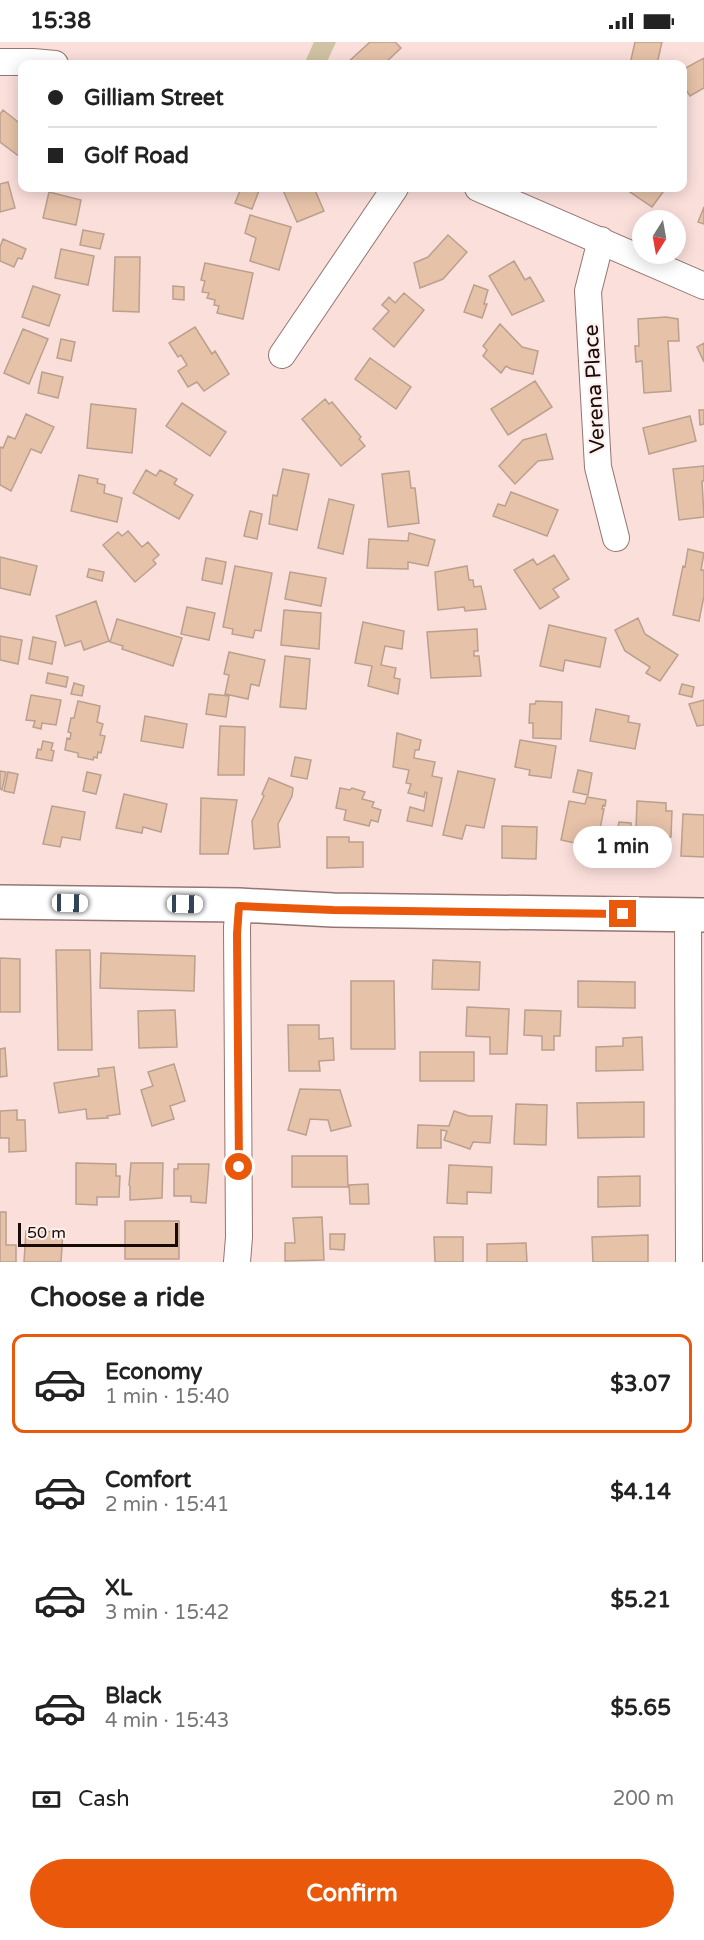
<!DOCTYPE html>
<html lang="en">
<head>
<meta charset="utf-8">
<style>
	body { margin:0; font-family:"Varela Round",sans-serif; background:#f2f2f2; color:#222; height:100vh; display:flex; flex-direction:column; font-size:22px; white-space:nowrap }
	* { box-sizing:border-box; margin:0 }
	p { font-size:20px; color:#767676 }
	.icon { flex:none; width:33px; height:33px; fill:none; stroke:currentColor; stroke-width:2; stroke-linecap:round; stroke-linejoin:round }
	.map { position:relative; height:1220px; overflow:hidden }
	.sheet { display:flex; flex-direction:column; background:#fff; flex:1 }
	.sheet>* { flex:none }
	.guide { position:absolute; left:18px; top:18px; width:669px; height:132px; border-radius:12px; box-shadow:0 3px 15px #0003; display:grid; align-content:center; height:132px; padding:0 30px; background:#fff }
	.needle { width:39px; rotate:191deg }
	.controls { position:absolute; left:632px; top:168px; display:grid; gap:12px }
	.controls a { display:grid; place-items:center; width:54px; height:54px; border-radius:50%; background:#fff; box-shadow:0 3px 15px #0003; font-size:30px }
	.scale { position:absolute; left:18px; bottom:15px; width:160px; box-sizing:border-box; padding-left:6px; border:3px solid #160b09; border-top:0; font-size:16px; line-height:21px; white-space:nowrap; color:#160b09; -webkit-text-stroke:4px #feefed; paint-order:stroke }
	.end { position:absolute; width:27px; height:27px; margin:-14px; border:8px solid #ea580c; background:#fff; box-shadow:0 0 0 3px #fff }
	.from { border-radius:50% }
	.bubble { position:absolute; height:42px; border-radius:21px; background:#fff; box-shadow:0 3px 15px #0003; font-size:20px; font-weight:700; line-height:42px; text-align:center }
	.car { position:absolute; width:18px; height:36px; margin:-18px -9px; border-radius:8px; box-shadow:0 0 4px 2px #0007; background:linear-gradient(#fff 24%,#345 0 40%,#fff 0 76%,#345 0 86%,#fff 0) }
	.guide b { display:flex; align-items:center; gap:21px; height:57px; font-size:22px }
	.guide b+b { border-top:2px solid #e0e0e0 }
	.guide i { width:15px; height:15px; background:#222 }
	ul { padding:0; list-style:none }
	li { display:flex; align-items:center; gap:18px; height:99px; margin:0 12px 9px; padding:0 18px; border:3px solid transparent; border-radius:12px }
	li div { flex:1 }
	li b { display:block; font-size:22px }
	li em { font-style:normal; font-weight:700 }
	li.on { border-color:#ea580c }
	li>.icon { width:54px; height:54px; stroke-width:1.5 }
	h2 { padding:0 30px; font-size:27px; line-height:72px }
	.pay { display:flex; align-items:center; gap:15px; height:66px; padding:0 30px; font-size:22px }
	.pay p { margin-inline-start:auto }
	.cta { display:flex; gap:12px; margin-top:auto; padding:12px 30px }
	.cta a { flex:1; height:69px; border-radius:36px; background:#ea580c; color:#fff; font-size:24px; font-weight:700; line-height:69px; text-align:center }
	.status { display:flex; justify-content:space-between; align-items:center; height:42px; padding:0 30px; background:#fff; direction:ltr }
	.status svg { height:16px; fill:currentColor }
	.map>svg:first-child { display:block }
</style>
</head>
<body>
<div class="status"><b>15:38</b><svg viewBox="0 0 49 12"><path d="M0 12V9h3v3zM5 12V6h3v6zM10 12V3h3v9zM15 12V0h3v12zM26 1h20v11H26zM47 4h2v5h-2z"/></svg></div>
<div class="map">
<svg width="704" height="1220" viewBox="0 0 704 1220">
	<rect width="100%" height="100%" fill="#fbdfdb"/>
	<!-- green -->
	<path fill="#d0c2a3" d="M314,0H336L326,22H304Z"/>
	<!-- building -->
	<path fill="#e6c2a8" stroke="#baa08e" stroke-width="1.5" d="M370,0H395L401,6L384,22H346Z
		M635,0H662L657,22H630Z
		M704,16V46L690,54L682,42V28Z
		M3,68L22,83V112L20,115L0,100V72Z
		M8,140L15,166L0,170V142Z
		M241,146H260L252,167L235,161Z
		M282,146H314L324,169L297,180Z
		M633,146H666L652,165L630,150Z
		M49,150L81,158L76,183L43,176Z
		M704,165V182L698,180Z
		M250,173L291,185L279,228L250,219L256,196L245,191Z
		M83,188L104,192L100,207L80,203Z
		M448,193L467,210L443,237L420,246L414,221L428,215Z
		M3,197L26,207L22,217L18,216L14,225L0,219V205Z
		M61,207L94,214L88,243L55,236Z
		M115,215H140L139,270L113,269Z
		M514,219L525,238L530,235L544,259L512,273L489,234Z
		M205,221L253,231L243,277L217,271L219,264L214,263L215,258L207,256L209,251L202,250L205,239L201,238Z
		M474,243L488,248L484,262H487L482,276L464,270Z
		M33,244L60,253L49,284L22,275Z
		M173,244L184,245V258L173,257Z
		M404,251L424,268L394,305L373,287L389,269L382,263L389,255L395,261Z
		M666,275L678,277L679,299H668L671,349L644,351L642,319L636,320L635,304H639L638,277Z
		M500,282L522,305L538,309L533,332L511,327L506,324L501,331L483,314L487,308L483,304Z
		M195,285L212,312L215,309L229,332L204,349L197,340L188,345L178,329L187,323L181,313L178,315L169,301Z
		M23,287L48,297L29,342L4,331Z
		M61,297L75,300L71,319L57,316Z
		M704,301V320L697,305Z
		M370,316L411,345L396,367L355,337Z
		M42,330L63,335L58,356L38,351Z
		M535,339L552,365L508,393L491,367Z
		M325,357L329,362L332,360L361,395L359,397L365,404L341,424L302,377Z
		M182,361L226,390L210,414L166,384Z
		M91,362L136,367L132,411L87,406Z
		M699,368H704V382L700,383Z
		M26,372L54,385L41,411L31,407L11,449L0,443V405L3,406L8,394L15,397Z
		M690,374L696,399L649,412L643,386Z
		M546,392L553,417L538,419L515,442L499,424L523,398Z
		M704,424V439H702L704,475L679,478L673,427Z
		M283,427L309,432L297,488L269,482L273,453L277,454Z
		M146,428L156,434L160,428L177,437L174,442L193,453L179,477L133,451Z
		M409,429L411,446H415L419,481L388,485L382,432Z
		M79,433L98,437L97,441L105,443L104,451L122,456L117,480L71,469Z
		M511,450L558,468L547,494L493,474L498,462L505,464Z
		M329,457L354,463L343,512L318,506Z
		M250,469L262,472L257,497L244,494Z
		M128,489L142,505L148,500L159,513L153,518L156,522L135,540L103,503L118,490L122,494Z
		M409,491L435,498L428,524L408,520V527L367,526L369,497L408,499Z
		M688,507L704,511L701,528H704V554L699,579L673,573L683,524L685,525Z
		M554,513L569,537L553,547L559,555L540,567L514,528L533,517L537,523Z
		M0,515L37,524L30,553L0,546Z
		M206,516L226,520L222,542L202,538Z
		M235,524L272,531L261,589L255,588L253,596L232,592L233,587L223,585Z
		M467,524L469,538H473L474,545L481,544L486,567L465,569L464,565L438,568L435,530Z
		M89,527L104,530L102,539L87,535Z
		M290,530L326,536L321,564L285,557Z
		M96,559L109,599L84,608L81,599L65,604L56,574Z
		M187,565L215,571L209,598L181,592Z
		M284,568L321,571L319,607L281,603Z
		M638,576L645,592L678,613L660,639L646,631L650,625L625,609L615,588Z
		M117,577L182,596L173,624L122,607L123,604L110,600Z
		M363,580L404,589L402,607L385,604L381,623L396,626L394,636L400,637L398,652L368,644L372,624L355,621Z
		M549,583L606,596L600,625L565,618L563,629L540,624Z
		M477,587L478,609H474V614H479L481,634L431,636L427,590Z
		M0,594L22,598L18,622L0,618Z
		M33,595L56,600L52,622L29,617Z
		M229,610L265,618L259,644L251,642L248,657L225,652L229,633L224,632Z
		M285,614L310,617L306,667L280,665Z
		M48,631L68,635L66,645L46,641Z
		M74,641L84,644L82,654L71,652Z
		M682,642L694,645L692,655L679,652Z
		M209,652L229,654L226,675L206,672Z
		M31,653L61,658L56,683L42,681L41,687L33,685L35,679L26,678Z
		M704,658V683L697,684L689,662Z
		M78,659L100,664L97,680L103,682L100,693L105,694L101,711L98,710L97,716L94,715L93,718L78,715V711L65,708L67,696L70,697L71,691L68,690L71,676H74Z
		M536,659L562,660L561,697L533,696V681H529L530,662H535Z
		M596,667L629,674L628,680L640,682L635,707L590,699Z
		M145,674L187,682L183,706L141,699Z
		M220,684L245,685L244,733H218Z
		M397,691L421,698L419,708H415L414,716L435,720L432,734L442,736L432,784L407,779L410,765L424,769L427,751L425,750L424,755L408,751L411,742L406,741L409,728L393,725Z
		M520,698L556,704L551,736L529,733L530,728L515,725Z
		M43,699L53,701L51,708L54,709L52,719L36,716L38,707L41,708Z
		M295,715L311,718L307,737L291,734Z
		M578,728L592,731L588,753L573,750Z
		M0,729L6,730L2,748L0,747Z
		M458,729L495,737L484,786L466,783L462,797L443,793Z
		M8,730L18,732L14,751L4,749Z
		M87,730L101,733L96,752L83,749Z
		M269,736L293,746L292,754L278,782L280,805L254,807L252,779L264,754L262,752Z
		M340,746L350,748L352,746L365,750L362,757L374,760L372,765L381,768L378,780L371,778L369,784L344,778L346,768L336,766Z
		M124,752L167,762L161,790L143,785L142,791L116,786Z
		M587,755L606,758L605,764L603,763L602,767H604L598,797L595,796L593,805L561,798L569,759L585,762Z
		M201,756L237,758L228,812H200Z
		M637,759L666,761V769H672L671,795L662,794L660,820L611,818L619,780L631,781V786L636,787Z
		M52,764L85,770L80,798L62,795L60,805L43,802Z
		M683,772L704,773V815L681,814Z
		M502,784L537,785L536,817L502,816Z
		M327,795H349V800H363V825L327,826Z
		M56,908H90L92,1008H58Z
		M101,911L195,914L194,949L100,946Z
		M0,916L20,917V970H0Z
		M433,918L480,920L479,948L432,947Z
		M351,939H394L395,1007H351Z
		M578,939L635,940V966L578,965Z
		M467,965L509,967L507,1012H490V995L466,994Z
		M175,968L177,1005L139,1006L138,969Z
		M525,968L561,969L560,994H554V1008H542V994L524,993Z
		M288,983H319V997L333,996L334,1018L319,1019L320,1029H289Z
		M642,995L643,1028L596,1029V1005L623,1004V996Z
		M5,1006L7,1034L0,1035V1007Z
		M420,1010H474V1039H420Z
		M174,1022L185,1059L170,1064L174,1077L152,1084L141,1048L153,1044L148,1030Z
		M114,1025L120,1072L107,1074L108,1076L87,1077L86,1067L59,1071L54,1041L99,1034L98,1027Z
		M300,1047L340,1048L351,1084L331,1089L328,1078L310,1077L306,1093L288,1088Z
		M644,1060V1095L578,1096L577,1061Z
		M516,1062L547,1063L546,1103L514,1102Z
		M17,1068V1078H25L26,1109L9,1110V1096H0V1069Z
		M454,1069L469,1074H492L490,1101L473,1100L470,1107L444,1098L447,1089L441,1088V1106H417L418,1083L449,1084Z
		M292,1114H347L348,1145H292Z
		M76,1121L116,1122V1134H120L119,1155H97V1163L76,1162Z
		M131,1121H163L162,1156L130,1158V1144L129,1143Z
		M178,1122H209L206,1161L191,1160V1154H174V1127H178Z
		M449,1123L492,1125L491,1151L467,1150V1162L447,1161Z
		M640,1134V1164L598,1165V1135Z
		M368,1142L369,1162H350L349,1143Z
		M0,1170H6V1203H16V1220H0Z
		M322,1175L324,1218L285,1219V1201H295L293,1176Z
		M125,1179H179V1217H125Z
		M26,1189L63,1190L61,1220H24Z
		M330,1192H345L344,1208L330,1207Z
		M648,1193V1220H593L592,1195Z
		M434,1195H463V1220H435Z
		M526,1201L527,1220H487V1202Z"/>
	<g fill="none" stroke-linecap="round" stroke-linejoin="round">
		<!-- minor casing -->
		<g stroke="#947571" stroke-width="28">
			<path id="minor" d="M0,20H33L55,22
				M478,146L704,244
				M601,198L588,249L598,425L616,496
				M282,313L395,146
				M688,873L689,1220
				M237,1220L239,1195L237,885L239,863"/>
		</g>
		<!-- tertiary casing -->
		<g stroke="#947571" stroke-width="36">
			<path id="tertiary" d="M0,860L239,863L333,868L704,873"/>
		</g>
		<!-- minor -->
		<use href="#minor" stroke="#fff" stroke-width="26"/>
		<!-- tertiary -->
		<use href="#tertiary" stroke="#fff" stroke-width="33"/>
	</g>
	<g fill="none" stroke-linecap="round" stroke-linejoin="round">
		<!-- route -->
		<path stroke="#ea580c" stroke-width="8" d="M239,1125L237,892L239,864L333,868L623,872"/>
	</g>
	<g text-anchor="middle" stroke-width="4.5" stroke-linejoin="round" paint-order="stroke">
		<!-- street labels -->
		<g font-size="21" fill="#160b09" stroke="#feefed">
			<text transform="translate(594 347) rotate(-93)" y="7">Verena Place</text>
		</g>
	</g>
</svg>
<div class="controls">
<a><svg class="needle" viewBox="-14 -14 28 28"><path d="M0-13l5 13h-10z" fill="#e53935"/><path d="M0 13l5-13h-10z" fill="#767676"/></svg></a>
</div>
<div class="scale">50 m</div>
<i class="end from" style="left:239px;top:1125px"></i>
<i class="end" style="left:623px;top:872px"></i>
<div class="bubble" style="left:573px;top:784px;width:99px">1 min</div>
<i class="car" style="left:70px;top:861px;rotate:91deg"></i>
<i class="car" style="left:185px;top:862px;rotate:91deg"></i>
<div class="guide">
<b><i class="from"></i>Gilliam Street</b>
<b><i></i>Golf Road</b>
</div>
</div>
<section class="sheet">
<h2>Choose a ride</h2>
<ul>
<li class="on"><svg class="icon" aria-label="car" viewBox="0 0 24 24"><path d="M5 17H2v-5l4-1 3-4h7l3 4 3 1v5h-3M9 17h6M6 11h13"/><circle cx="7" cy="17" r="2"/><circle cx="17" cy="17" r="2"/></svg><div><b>Economy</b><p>1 min · 15:40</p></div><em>$3.07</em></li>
<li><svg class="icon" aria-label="car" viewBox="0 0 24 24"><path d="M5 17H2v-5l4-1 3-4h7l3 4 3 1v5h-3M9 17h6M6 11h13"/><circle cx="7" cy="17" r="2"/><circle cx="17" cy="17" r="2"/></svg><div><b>Comfort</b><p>2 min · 15:41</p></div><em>$4.14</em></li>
<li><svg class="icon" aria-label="car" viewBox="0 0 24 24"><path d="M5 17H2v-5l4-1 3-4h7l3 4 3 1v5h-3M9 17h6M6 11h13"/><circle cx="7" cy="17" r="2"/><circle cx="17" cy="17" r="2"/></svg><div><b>XL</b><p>3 min · 15:42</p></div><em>$5.21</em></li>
<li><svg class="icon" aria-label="car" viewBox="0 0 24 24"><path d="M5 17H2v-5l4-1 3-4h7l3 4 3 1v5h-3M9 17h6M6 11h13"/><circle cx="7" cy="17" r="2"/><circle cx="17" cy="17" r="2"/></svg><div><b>Black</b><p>4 min · 15:43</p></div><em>$5.65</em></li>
</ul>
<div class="pay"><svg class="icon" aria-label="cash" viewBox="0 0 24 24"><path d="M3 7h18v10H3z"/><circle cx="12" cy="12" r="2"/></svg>Cash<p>200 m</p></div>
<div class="cta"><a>Confirm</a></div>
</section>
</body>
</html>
